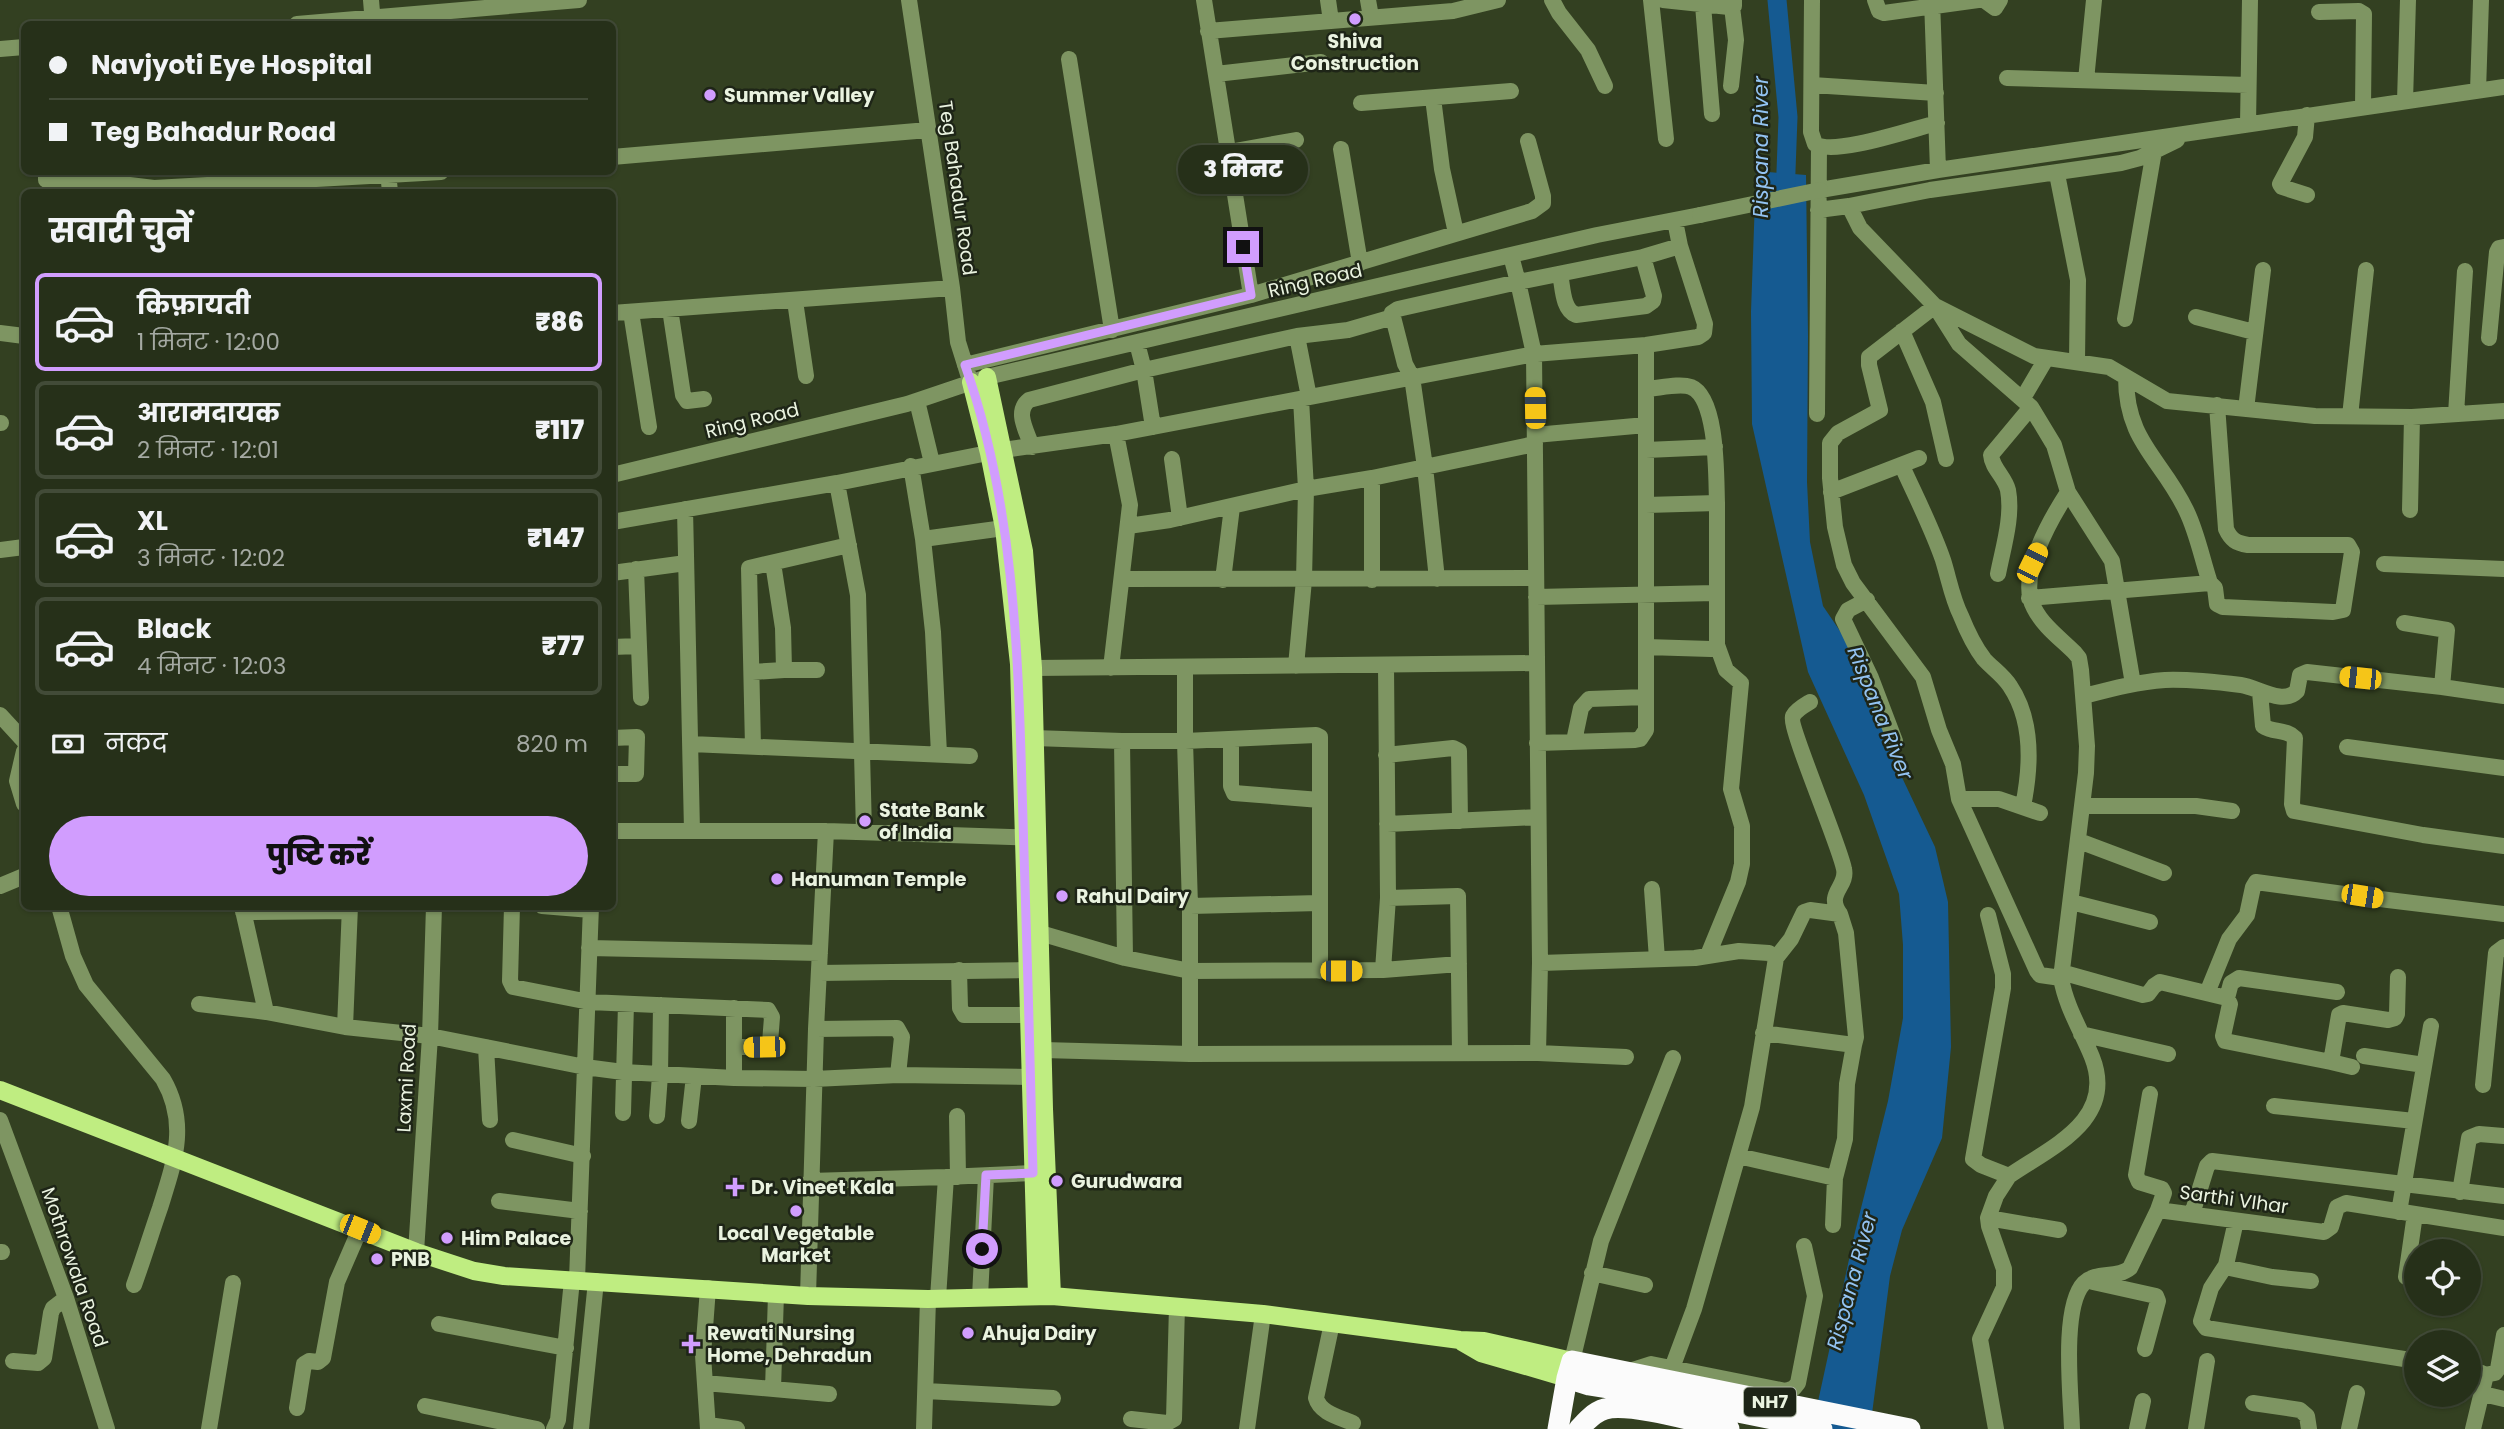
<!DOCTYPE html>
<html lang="hi">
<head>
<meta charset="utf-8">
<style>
	body { margin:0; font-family:Poppins,"Noto Sans Devanagari",sans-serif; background:#2e3822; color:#f1f3f6; height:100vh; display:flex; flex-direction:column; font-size:26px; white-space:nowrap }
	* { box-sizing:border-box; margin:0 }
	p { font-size:23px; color:#a4a9a2 }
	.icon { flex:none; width:38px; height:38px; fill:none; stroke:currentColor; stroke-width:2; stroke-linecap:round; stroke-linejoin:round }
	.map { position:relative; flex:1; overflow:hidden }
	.drawer { position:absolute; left:21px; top:189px; width:595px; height:721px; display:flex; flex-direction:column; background:#263019; border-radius:10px; box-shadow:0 2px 5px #0004,0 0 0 2px #424b38 }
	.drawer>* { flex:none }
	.hud { position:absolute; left:21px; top:21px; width:595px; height:154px; border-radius:10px; box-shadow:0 2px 5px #0004,0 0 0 2px #424b38; display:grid; align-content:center; height:154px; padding:0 28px; background:#263019 }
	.controls { position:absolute; left:2404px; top:1239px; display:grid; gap:14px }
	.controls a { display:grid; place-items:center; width:77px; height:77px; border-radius:50%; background:#263019; box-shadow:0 2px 5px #0004,0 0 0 2px #424b38; font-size:35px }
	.end { position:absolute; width:32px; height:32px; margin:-16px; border:9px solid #d19dfe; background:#111; box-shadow:0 0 0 4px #111 }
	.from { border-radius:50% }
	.bubble { position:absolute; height:49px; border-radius:24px; background:#263019; box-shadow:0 2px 5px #0004,0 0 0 2px #424b38; font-size:23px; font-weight:800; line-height:49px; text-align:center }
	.car { position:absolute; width:21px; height:42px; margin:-21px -10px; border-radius:9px; box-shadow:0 0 5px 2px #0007; background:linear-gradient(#f5c518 24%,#345 0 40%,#f5c518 0 76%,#345 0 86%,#f5c518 0) }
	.hud b { display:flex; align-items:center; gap:24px; height:66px; font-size:26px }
	.hud b+b { border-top:2px solid #424b38 }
	.hud i { width:18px; height:18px; background:#f1f3f6 }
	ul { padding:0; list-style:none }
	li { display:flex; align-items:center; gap:21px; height:98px; margin:0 14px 10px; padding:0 14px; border:4px solid #424b38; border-radius:10px }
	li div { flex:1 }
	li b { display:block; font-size:26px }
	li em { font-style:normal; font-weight:800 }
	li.current { border-color:#d19dfe }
	li>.icon { width:63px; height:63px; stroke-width:1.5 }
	h2 { padding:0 28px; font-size:32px; line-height:84px }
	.pay { display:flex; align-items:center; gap:18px; height:77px; padding:0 28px; font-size:26px }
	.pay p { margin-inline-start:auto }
	.primary-button { display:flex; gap:14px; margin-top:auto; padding:14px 28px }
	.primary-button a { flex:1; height:80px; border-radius:42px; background:#d19dfe; color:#111; font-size:28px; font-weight:800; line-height:80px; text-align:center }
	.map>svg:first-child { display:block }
</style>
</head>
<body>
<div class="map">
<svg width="2504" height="1429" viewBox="0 0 2504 1429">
	<rect width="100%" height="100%" fill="#334021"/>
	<!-- water -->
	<path fill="#155a91" d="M1756,171L1806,175L1808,336L1807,482L1810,542L1823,606L1859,659L1888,733L1898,769L1935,847L1948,902L1951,1047L1942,1138L1902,1230L1890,1276L1870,1429H1812L1855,1232L1888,1101L1903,1018V945L1899,894L1864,795L1808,672L1752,424L1751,312Z"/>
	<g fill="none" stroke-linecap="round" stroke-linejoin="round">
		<!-- river -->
		<path stroke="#155a91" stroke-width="19" d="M1777,0L1788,117L1785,198"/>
		<!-- minor -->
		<path stroke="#7e9562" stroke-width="16" d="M371,0L373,24
			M909,0L952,288L958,342L968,374
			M1204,0L1251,295
			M1328,0L1331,21
			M1368,0L1371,17
			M1552,0L1559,13L1588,50L1605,86
			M1651,0L1666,139
			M1663,0L1729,7L1734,6V0
			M1812,0L1811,132L1815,144C1835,156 1912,129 1937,123
			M1875,0L1879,11L1884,13L1978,0
			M1932,0L1938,170
			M1984,0L1995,8L2000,0
			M1703,5L1712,114
			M2319,12L2359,11L2364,14L2363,107
			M297,24L579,0
			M1208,31L1453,11L1498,0
			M0,49L24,47
			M1069,59L1112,330
			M1216,74L1321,62
			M2007,78L2248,85
			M2086,80L2094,0
			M1812,85L1936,93
			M1731,86L1736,40L1732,7
			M2478,91L2481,0
			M1433,98L1442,169L1456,233
			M2405,101L2408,0
			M1361,103L1511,91
			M2307,115L2305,137L2280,184L2282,187L2307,195
			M2248,124L2250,0
			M1341,149L1360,263
			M1229,152L1296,140
			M612,157L928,130
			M46,172V180L97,181L154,188L441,172
			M388,172L390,192
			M2057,174L2078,280L2077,361
			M1820,190L1938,170L2504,87
			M1849,206L1860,228L1935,306L1959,344L2031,407L2054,445L2068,492C2050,520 2017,577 2034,608C2043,626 2061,639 2075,653L2079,658L2081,670L2087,746L2086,773L2061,978C2066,1007 2081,1030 2092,1057C2117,1120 2051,1147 2009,1176L1996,1196L1988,1218L1989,1226L2004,1269V1287L1980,1339L1996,1429
			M1818,210L1849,206L1930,190L2121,163L2140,158L2177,140
			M1511,256L1518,282L1643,257L1654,296L1653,301L1646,306L1576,315C1562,309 1563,287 1560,274
			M1643,257L1680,246
			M795,301L806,376
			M670,309L683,395L687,401L704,399
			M631,312L649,427
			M612,313L952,288
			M1393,317L1405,364L1412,377L1425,467L1437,579
			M2196,317L2254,332
			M2125,319L2154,151
			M1902,331L1933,402L1946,459
			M0,333L24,336
			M2489,338L2497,252L2499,248L2504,247
			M1137,343L1144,370L1153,427
			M965,365L1251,295L1532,211L1543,203V196L1528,141
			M2126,377C2126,442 2161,458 2186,510C2197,532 2202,559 2210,583
			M2023,398L2046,359
			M917,401L932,463
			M2246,409L2263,270
			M1817,414L1819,146
			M2456,414L2465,271
			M2350,416L2366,270
			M0,423H1
			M1535,435L1646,425
			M1032,447C1027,431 1014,412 1029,400L1144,370L1297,336
			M1646,450L1715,447
			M1172,459L1180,518
			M911,466L923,539L933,632L939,754
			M1902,466C1916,497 1932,528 1943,560C1949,579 1952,598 1961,616C1967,631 1974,646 1984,659C1992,668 2003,675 2010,686C2033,720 2031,767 2023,806
			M612,475L907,404L987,377L1597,235L1700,215
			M837,483L858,595L864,832
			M1831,492L1919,458
			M2068,492L2112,561L2133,684
			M1646,505L1717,503C1716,478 1718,398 1691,387C1680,383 1660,388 1647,389
			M685,509L692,831
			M2410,510L2412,417
			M612,522L837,483L1003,450L1116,434L1534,354L1646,345L1698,337L1704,333L1705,324L1680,246L1675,221
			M1128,526L1170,520L1306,489L1372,478L1535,444
			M923,539L1004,528
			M0,550L24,547
			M2384,564L2504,569
			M636,569L641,698
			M612,573L686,563
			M1998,574C2003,548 2013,517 2008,490C2005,477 1992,468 1991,455L2031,407
			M1123,579L1536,578
			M1223,580L1232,507
			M1372,580V478
			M1536,597L1715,593
			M2029,598L2210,583L2215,588L2217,604L2223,607L2333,612L2343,610L2352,552L2348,545H2248C2236,543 2231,540 2226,529L2217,405
			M1867,600L1848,610L1843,619L1871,678L1895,741
			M2404,623L2447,630L2442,687
			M612,647L639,646
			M1646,647L1711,649L1717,645V503
			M1296,666L1304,580L1306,489L1301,399
			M1033,668L1537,663
			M1111,668L1130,505L1116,434
			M1185,668V741L1316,735L1320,737V971
			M784,670H817
			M752,672L784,670L783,628L773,563
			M2260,692L2263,726C2273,733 2287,729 2295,738L2292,804L2294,811L2423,835L2504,846
			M2084,696C2111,689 2137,682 2165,680C2189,679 2216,682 2241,685C2257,687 2283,706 2297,691L2300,675L2307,672L2442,687L2504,696
			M1810,702C1805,705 1796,710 1793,716C1788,726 1840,846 1844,869C1848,887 1825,893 1840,914
			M0,715L24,741
			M612,738L637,737L636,774H612
			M1034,738L1122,741L1125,958
			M1231,739V786L1234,793L1320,800
			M1122,741H1185L1190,906V1054
			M1574,741L1581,708L1589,699L1646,697
			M1537,743L1635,740L1640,739L1646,730V345
			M691,744L970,756
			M753,747L749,568L849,545
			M2347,747L2504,768
			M24,751L17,781L24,804
			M1386,755L1453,748L1459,751L1460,821
			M1959,799H1999L2040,813
			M2084,806H2196L2232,811
			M1387,824L1538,817
			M612,831H826L1037,838
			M2079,841L2164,873
			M0,886L24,876
			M1652,889L1657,959
			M1388,898L1458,896L1460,1052
			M2071,902L2150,922
			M59,906L73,956L86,985L163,1079C189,1124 174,1163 160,1208C151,1234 143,1260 134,1285
			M242,906L266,1012
			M512,906L510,981L513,987L589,1002L768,1010L772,1017L770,1043L764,1047H735
			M542,906L591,910
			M1190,906L1319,903
			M243,912L350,911
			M1988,915L2003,974V988L1973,1159L1981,1165L2009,1176
			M1040,933L1125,958L1190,971L1383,970L1459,964
			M589,948L820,953
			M1708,955L1738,882L1742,864V826L1731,789L1741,683L1726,670L1717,645
			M1540,963L1695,958L1739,951L1769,953L1776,958L1752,1107L1694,1309L1672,1368
			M959,970L960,1008L964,1015H1041
			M1383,970L1388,898L1386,666
			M2061,972L2143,995L2148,994L2154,986L2160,982L2227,998L2230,1004L2223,1036L2225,1041L2331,1062
			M819,973L1028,970
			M2061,978L2040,975L2037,971L1959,799L1953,764L1939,730L1923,677L1853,583L1844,565L1835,527L1830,478V443L1838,433L1880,410L1869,365V357L1935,306L2034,356L2109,367L2167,401L2315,416L2412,417L2504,411
			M2207,993L2229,939L2247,915L2253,887L2256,882L2388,900L2504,914
			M2227,998L2231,983L2239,978L2337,992
			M199,1004L266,1012L345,1027L430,1036L585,1067L623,1072L734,1078L814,1079L898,1075L1031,1077
			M345,1027L350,906
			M816,1029L897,1028L902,1037L898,1075
			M1763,1033L1854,1045L1856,1037L1846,933L1840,914L1810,910L1804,912L1791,939L1776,958
			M2081,1034L2168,1054
			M486,1047L490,1120
			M1043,1050L1190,1054L1538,1053L1540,963L1534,354L1518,282L1398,309L1392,313L1393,317L1348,330L1297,336L1309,397
			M1538,1053L1626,1057
			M2364,1056L2424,1065
			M2352,1067L2331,1062L2339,1015L2343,1013L2388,1020L2395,1018L2397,1014L2398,977
			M734,1078V1008
			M2483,1085L2496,953L2504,947
			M2150,1094L2136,1175L2139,1182L2162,1189L2164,1193L2158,1210
			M2274,1106L2414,1121
			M623,1113L626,1004
			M657,1116L660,1075L661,1005
			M957,1116L958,1177
			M0,1120L66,1298L107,1429
			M689,1121L694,1076
			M513,1140L583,1156
			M1738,1156L1835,1178L1833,1225
			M1835,1178L1845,1139L1847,1084L1854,1045
			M810,1181L946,1177
			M2460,1192L2469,1138L2479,1134L2504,1136
			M499,1201L580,1211
			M2399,1212L2431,1026
			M2192,1214L2207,1166L2212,1161L2504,1196
			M1988,1218L2059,1230
			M2236,1221L2226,1265L2211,1288L2201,1321L2206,1328L2417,1361
			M0,1252H2
			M416,1252L430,1036L434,906
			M2225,1267L2272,1277L2311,1281
			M1592,1273L1645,1285
			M2406,1277L2415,1214
			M577,1280L591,906
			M2093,1282L2156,1296L2158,1301L2145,1349
			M808,1296L816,1029L826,831
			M980,1297L986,1176
			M938,1298L946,1177L1033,1173
			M1332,1323L1316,1398C1320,1413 1339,1417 1353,1423
			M439,1324L566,1348
			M13,1361L38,1363L44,1358L51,1313L53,1308L66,1298
			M1572,1361L1601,1241L1673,1058
			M2469,1370L2482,1373L2485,1379L2473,1429
			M1626,1372L1651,1364L1786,1391L1794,1388L1798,1383L1815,1296L1804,1246
			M2484,1375L2495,1373L2498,1369L2504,1335
			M705,1383L829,1394
			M773,1389L776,1294
			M926,1391L1053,1398
			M2483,1394L2504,1399
			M2253,1403L2300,1410L2307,1416L2309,1429
			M425,1406L537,1429
			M297,1408L304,1364L309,1361L318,1362L323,1358L337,1282L360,1229
			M1131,1419L1167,1423L1174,1419L1177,1306
			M708,1425L737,1429
			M209,1429L233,1283
			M554,1429L558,1420L572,1280
			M581,1429L596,1281
			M708,1429L703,1355L708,1288
			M924,1429L928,1299
			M1247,1429L1263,1314
			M2072,1429C2071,1396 2061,1307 2084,1283C2096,1271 2117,1279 2130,1268L2158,1210L2324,1232L2331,1227L2337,1207L2346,1203L2504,1228
			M2137,1429L2143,1401
			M2196,1429L2207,1361
			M2349,1429L2357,1393"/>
		<!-- major -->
		<path stroke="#bfed81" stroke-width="18" d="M987,377L1024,551L1033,668L1044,1109L1052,1296
			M971,382L989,453L1004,528L1019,664L1037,1296
			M0,1090L416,1252L474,1271L504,1276L808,1296L928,1299L1052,1296L1263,1314L1460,1340L1484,1341L1572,1361
			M1462,1342L1481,1353L1567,1378"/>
		<!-- highway -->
		<path stroke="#fbfbfb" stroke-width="21" d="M1567,1378L1589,1385L1664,1397L1822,1429
			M1558,1429L1567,1378L1572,1361L1910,1429
			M1579,1429C1586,1421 1594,1412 1605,1409C1630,1402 1701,1423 1729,1429"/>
		<!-- minor-bridge -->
		<path stroke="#7e9562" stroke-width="16" d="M1700,215L1820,190"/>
	</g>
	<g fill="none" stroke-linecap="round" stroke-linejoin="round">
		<!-- route -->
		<path stroke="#d19dfe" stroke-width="9" d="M982,1249L986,1175L1033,1173C1030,1044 1026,916 1022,787C1018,646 1013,500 965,365L1251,295L1243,247"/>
	</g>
	<!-- markers -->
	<g fill="#d19dfe" stroke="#1e2517" stroke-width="2.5">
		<circle cx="1355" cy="19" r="7"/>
		<circle cx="710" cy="95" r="7"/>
		<circle cx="865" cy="821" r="7"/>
		<circle cx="777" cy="879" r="7"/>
		<circle cx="1062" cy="896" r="7"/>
		<circle cx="1057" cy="1181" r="7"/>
		<path d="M731.5 1176.5h7v7h7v7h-7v7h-7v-7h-7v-7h7z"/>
		<circle cx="796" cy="1211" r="7"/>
		<circle cx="447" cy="1238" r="7"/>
		<circle cx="377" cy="1259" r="7"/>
		<circle cx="968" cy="1333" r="7"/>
		<path d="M687.5 1333.5h7v7h7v7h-7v7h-7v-7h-7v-7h7z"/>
	</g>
	<g text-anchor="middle" stroke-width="5" stroke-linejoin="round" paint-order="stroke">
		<!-- shield labels -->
		<rect fill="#1e2517" stroke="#adb5a4" stroke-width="2" x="1744" y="1387.5" width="52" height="29" rx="5"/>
		<g font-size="18" font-weight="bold" fill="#eaf3e0">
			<text x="1770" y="1408">NH7</text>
		</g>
		<!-- poi labels -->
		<g font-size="19" font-weight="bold" fill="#eaf3e0" stroke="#1e2517" text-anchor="start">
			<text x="1355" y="48" text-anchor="middle">Shiva<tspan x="1355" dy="22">Construction</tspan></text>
			<text x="724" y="102">Summer Valley</text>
			<text x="879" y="817">State Bank<tspan x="879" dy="22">of India</tspan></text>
			<text x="791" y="886">Hanuman Temple</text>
			<text x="1076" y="903">Rahul Dairy</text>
			<text x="1071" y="1188">Gurudwara</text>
			<text x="751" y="1194">Dr. Vineet Kala</text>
			<text x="796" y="1240" text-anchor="middle">Local Vegetable<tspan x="796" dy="22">Market</tspan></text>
			<text x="461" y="1245">Him Palace</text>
			<text x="391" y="1266">PNB</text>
			<text x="707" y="1340">Rewati Nursing<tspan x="707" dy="22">Home, Dehradun</tspan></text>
			<text x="982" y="1340">Ahuja Dairy</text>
		</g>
		<!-- street labels -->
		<g font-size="19" fill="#eaf3e0" stroke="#1e2517">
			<text transform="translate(958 188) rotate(82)" y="7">Teg Bahadur Road</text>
			<text transform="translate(1315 280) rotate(-13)" y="7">Ring Road</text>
			<text transform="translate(752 420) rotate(-14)" y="7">Ring Road</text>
			<text transform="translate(406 1078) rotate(-87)" y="7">Laxmi Road</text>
			<text transform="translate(2234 1199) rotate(8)" y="7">Sarthi VIhar</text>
			<text transform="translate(75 1267) rotate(71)" y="7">Mothrowala Road</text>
		</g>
		<!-- water labels -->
		<g font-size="21" font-style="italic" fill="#93c3f2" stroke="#1e2517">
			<text transform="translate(1761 147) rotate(-90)" y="7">Rispana River</text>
			<text transform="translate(1880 713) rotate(68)" y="7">Rispana River</text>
			<text transform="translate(1852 1281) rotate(-75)" y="7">Rispana River</text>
		</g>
	</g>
</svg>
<div class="controls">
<a><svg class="icon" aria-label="locate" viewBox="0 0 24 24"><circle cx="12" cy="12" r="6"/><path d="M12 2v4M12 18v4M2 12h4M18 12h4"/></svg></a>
<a><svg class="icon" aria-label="layers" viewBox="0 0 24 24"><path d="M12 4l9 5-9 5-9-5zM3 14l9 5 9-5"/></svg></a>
</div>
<i class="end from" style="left:982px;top:1249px"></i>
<i class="end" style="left:1243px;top:247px"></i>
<div class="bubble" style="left:1178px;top:145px;width:130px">3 मिनट</div>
<i class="car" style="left:1535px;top:408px;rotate:359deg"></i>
<i class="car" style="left:2032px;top:563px;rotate:26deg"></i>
<i class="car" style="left:2360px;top:678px;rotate:276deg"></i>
<i class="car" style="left:2362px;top:896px;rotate:99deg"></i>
<i class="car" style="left:1341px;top:971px;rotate:90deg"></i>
<i class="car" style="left:764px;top:1047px;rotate:269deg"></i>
<i class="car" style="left:360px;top:1229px;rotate:112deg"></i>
<div class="hud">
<b><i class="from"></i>Navjyoti Eye Hospital</b>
<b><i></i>Teg Bahadur Road</b>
</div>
<section class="drawer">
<h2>सवारी चुनें</h2>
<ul>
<li class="current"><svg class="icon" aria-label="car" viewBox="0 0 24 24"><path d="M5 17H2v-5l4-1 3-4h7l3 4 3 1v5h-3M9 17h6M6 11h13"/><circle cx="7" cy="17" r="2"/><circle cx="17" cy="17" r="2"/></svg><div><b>किफ़ायती</b><p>1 मिनट · 12:00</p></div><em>₹86</em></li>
<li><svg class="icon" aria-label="car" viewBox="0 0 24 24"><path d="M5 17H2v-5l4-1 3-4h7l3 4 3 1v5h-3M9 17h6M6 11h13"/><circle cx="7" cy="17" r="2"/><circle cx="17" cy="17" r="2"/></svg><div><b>आरामदायक</b><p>2 मिनट · 12:01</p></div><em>₹117</em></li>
<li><svg class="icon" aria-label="car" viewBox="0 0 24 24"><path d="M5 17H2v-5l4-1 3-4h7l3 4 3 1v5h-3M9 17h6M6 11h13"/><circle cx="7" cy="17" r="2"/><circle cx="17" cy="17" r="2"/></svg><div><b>XL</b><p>3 मिनट · 12:02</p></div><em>₹147</em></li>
<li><svg class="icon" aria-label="car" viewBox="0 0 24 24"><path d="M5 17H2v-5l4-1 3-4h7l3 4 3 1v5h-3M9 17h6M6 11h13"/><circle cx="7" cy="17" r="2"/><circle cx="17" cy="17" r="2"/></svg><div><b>Black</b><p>4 मिनट · 12:03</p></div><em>₹77</em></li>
</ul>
<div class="pay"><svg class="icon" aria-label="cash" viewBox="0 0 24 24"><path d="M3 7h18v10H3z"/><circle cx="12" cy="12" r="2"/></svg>नकद<p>820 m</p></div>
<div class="primary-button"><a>पुष्टि करें</a></div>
</section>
</div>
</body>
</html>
